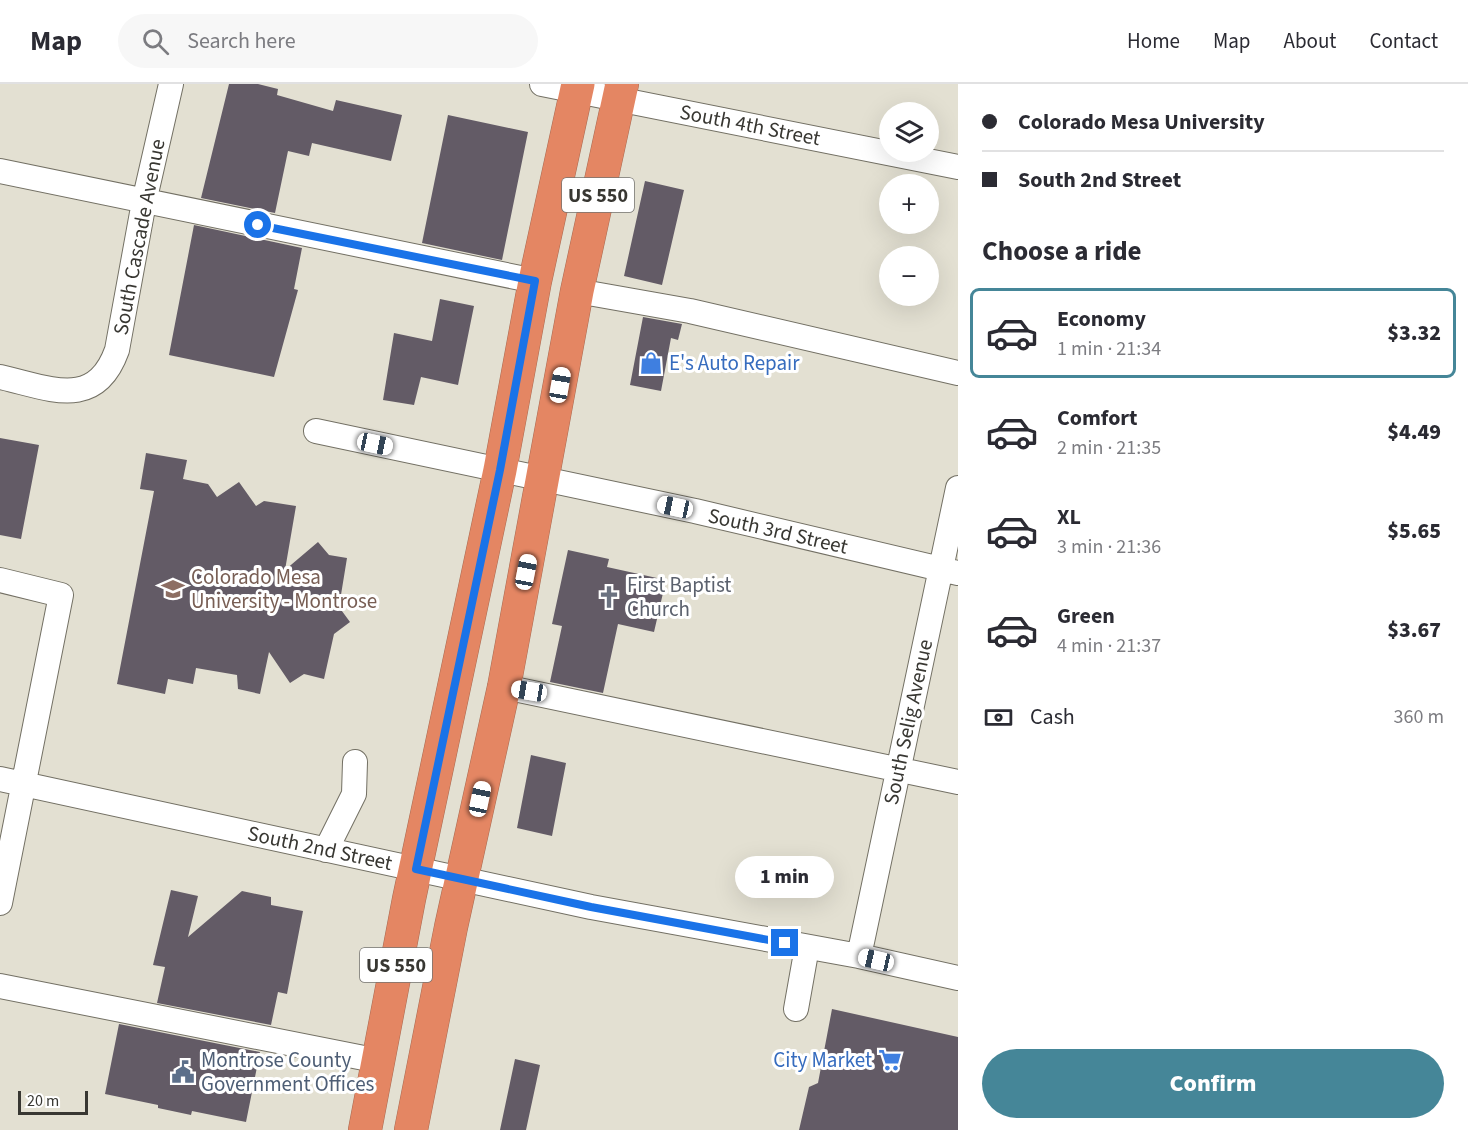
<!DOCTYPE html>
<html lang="en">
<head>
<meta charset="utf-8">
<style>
	body { margin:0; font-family:"Source Sans 3",sans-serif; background:#f7f7f7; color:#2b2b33; height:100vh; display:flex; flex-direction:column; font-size:22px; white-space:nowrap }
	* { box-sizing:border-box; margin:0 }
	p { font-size:20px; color:#7c7c81 }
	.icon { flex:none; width:33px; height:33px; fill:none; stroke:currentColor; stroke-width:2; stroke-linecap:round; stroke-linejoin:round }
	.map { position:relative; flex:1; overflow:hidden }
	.drawer { display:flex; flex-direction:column; background:#fff; width:510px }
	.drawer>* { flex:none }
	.top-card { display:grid; align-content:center; height:132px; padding:0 24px; background:#fff }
	.tools { position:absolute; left:879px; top:18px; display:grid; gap:12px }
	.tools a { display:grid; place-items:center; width:60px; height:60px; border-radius:50%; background:#fff; box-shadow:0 6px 24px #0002; font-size:30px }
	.scale { position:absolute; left:18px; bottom:15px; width:70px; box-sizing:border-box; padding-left:6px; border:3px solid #383732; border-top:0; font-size:16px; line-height:21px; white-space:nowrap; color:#383732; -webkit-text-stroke:4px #fff; paint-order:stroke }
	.end { position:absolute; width:27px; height:27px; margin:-14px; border:8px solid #1a73e8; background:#fff; box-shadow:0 0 0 3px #fff }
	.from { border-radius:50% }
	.bubble { position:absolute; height:42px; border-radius:21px; background:#fff; box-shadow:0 6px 24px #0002; font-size:20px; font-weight:800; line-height:42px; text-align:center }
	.car { position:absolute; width:18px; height:36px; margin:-18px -9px; border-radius:8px; box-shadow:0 0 4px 2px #0007; background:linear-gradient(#fff 24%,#345 0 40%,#fff 0 76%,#345 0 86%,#fff 0) }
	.top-card b { display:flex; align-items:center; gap:21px; height:57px; font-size:22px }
	.top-card b+b { border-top:2px solid #e1e1e2 }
	.top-card i { width:15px; height:15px; background:#2b2b33 }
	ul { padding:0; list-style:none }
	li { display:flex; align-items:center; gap:18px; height:90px; margin:0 12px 9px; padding:0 12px; border:3px solid transparent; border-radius:9px }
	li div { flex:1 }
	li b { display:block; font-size:22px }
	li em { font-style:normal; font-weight:800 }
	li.selected { border-color:#458698 }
	li>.icon { width:54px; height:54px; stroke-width:1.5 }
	h2 { padding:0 24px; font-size:27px; line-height:72px }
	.pay { display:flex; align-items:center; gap:15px; height:66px; padding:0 24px; font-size:22px }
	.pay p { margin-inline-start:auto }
	.primary-button { display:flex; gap:12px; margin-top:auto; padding:12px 24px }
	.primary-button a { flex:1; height:69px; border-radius:36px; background:#458698; color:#fff; font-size:24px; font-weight:800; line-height:69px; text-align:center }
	header { display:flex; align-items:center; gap:36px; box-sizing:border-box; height:84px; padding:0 30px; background:#fff; border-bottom:2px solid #e1e1e2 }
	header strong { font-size:28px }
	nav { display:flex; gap:33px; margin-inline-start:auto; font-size:21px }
	.search { width:420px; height:54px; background:#f7f7f7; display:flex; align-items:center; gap:15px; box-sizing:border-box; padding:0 21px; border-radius:33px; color:#7c7c81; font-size:22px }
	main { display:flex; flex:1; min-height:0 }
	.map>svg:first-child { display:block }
</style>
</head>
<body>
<header>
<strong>Map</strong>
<div class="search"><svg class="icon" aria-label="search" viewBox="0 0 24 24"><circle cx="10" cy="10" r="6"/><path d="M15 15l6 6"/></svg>Search here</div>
<nav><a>Home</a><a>Map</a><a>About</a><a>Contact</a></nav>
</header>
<main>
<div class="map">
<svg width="958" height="1046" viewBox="0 0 958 1046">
	<rect width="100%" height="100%" fill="#e3e0d2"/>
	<!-- building -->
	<path fill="#635b66" d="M229,0H258L278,5L277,11L333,27L336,16L402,31L391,77L312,59L309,72L288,67L275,129L201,114Z
		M448,31L528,48L502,176L422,159Z
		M645,97L684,106L662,201L624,192Z
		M194,141L302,164L294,205L298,206L274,293L169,271Z
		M440,215L474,222L458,301L421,293L414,321L383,316L394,249L432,257Z
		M643,233L682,240L678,256L671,254L661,307L630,301Z
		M0,354L39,361L21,455L0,451Z
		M146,369L187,376L183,395L208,400L217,413L239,398L256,422L264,417L296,422L285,486L318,458L329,471L347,474L339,523L350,538L334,550L324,595L304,590L290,599L269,568L260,610L238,605L237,591L196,584L193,600L168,595L165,610L117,600L154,407L140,405Z
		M568,466L609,475L607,483L666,496L654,548L618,540L603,609L550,598L562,542L552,540Z
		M531,671L566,679L552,752L517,744Z
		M171,806L198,812L188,853L242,807L271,813V821L303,827L287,910L278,908L271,941L157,919L165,883L153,881Z
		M832,925L958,953V1046H799L809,1003L818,999Z
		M119,940L260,968L246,1038L192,1027L191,1031L158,1024V1021L105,1010Z
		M515,975L540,981L526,1046H500Z"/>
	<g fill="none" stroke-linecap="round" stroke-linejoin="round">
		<!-- minor casing -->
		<g stroke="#737064" stroke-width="26">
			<path id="minor" d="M542,0L958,83
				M0,87L535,197
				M577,207L690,227L958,289
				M0,293C50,304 95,327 117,266L144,118L171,0
				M316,347L695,427L958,489
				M0,496L61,511L0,819
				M504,603L958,698
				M0,695L591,823L859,872L958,894
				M326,766L354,710L355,678
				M859,872L958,404
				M0,902L379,977
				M796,925L807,863"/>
		</g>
		<!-- highway casing -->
		<g stroke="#a86a52" stroke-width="34">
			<path id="highway" d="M365,1046L409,815L500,386L535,197L578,0
				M411,1046L451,843L504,603L577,207L622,0"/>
		</g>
		<!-- minor -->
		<use href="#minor" stroke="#fff" stroke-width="24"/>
		<!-- highway -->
		<use href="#highway" stroke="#e48663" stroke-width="33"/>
	</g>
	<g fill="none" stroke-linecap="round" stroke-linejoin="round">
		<!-- route -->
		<path stroke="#1a73e8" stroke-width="8" d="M258,141L535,197L500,386L416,785L591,823L785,859"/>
	</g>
	<!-- icons -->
	<defs>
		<g id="shop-bare" transform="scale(1.8)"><path d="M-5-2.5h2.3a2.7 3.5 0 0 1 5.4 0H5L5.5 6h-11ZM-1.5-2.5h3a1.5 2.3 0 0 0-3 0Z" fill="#3f7fe0" stroke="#fff" stroke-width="2.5" paint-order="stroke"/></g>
		<g id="university-bare" transform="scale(1.8)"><path d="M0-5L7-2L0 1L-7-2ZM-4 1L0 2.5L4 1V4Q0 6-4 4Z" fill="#8d6e63" stroke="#fff" stroke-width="2.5" paint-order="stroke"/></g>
		<g id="church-bare" transform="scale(1.8)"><path d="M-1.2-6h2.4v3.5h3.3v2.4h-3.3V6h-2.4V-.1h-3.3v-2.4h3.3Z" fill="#6b7280" stroke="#fff" stroke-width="2.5" paint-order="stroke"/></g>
		<g id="supermarket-bare" transform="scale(1.8)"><path d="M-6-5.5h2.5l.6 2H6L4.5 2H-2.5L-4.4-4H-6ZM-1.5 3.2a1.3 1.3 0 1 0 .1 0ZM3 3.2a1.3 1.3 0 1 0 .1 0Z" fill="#3f7fe0" stroke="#fff" stroke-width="2.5" paint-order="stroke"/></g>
		<g id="civic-bare" transform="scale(1.8)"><path d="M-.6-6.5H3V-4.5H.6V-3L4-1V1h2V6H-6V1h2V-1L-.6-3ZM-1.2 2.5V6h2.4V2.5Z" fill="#5c6f8a" stroke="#fff" stroke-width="2.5" paint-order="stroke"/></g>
	</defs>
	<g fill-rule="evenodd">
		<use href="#shop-bare" x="651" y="279"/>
		<use href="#university-bare" x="173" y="505"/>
		<use href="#church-bare" x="609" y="513"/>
		<use href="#supermarket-bare" x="890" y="976"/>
		<use href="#civic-bare" x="183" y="988"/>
	</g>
	<g text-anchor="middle" stroke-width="6" stroke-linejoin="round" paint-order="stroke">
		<!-- shield labels -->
		<g fill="#fff" stroke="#747370" stroke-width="1.5">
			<rect x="562" y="94" width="72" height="34" rx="4.5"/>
			<rect x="360" y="864" width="72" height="34" rx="4.5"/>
		</g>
		<g font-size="20" font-weight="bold" fill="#383732">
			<text x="598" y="118">US 550</text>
			<text x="396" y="888">US 550</text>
		</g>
		<!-- street labels -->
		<g font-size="21" fill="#383732" stroke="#fff">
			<text transform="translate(750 41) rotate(11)" y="7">South 4th Street</text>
			<text transform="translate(139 153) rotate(-79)" y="7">South Cascade Avenue</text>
			<text transform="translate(778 447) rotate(13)" y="7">South 3rd Street</text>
			<text transform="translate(908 638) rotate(-78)" y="7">South Selig Avenue</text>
			<text transform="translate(320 764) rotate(12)" y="7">South 2nd Street</text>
		</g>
		<!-- shop labels -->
		<g font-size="21" fill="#366cbe" stroke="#fff" text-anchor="start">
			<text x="669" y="286">E's Auto Repair</text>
			<text x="872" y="983" text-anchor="end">City Market</text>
		</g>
		<!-- education labels -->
		<g font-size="21" fill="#785e54" stroke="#fff" text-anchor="start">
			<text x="191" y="500">Colorado Mesa<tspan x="191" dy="24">University - Montrose</tspan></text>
		</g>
		<!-- worship labels -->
		<g font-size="21" fill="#5b616d" stroke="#fff" text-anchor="start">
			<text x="627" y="508">First Baptist<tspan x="627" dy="24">Church</tspan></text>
		</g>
		<!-- service labels -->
		<g font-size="21" fill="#4e5e75" stroke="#fff" text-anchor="start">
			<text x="201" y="983">Montrose County<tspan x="201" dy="24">Government Offices</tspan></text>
		</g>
	</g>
</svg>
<div class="tools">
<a><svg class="icon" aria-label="layers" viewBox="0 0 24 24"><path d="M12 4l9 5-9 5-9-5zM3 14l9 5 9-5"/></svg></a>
<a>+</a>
<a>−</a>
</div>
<div class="scale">20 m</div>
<i class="end from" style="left:258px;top:141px"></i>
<i class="end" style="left:785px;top:859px"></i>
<div class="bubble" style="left:735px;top:772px;width:99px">1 min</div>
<i class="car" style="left:560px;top:301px;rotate:10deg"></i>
<i class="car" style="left:375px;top:360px;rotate:102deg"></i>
<i class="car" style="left:675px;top:423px;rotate:282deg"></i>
<i class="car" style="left:526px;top:488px;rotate:11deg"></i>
<i class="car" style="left:529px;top:607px;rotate:279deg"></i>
<i class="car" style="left:480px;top:715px;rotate:12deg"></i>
<i class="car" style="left:876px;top:876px;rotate:283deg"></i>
</div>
<section class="drawer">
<div class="top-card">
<b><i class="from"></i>Colorado Mesa University</b>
<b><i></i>South 2nd Street</b>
</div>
<h2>Choose a ride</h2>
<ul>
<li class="selected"><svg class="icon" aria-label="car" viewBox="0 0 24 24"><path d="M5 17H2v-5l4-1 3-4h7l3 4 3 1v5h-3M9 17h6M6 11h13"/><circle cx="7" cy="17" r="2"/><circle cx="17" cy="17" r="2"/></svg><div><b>Economy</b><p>1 min · 21:34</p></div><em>$3.32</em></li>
<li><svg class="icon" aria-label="car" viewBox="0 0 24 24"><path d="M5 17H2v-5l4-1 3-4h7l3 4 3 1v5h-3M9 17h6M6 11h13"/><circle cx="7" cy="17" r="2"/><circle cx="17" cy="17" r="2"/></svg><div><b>Comfort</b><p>2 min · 21:35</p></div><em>$4.49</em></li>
<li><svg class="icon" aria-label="car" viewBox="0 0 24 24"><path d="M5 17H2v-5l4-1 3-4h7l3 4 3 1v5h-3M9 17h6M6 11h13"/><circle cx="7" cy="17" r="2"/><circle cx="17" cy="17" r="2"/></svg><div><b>XL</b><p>3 min · 21:36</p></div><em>$5.65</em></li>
<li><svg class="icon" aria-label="car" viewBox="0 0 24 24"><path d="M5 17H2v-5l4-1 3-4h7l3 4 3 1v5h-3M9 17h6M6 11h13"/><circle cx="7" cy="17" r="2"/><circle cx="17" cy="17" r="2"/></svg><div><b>Green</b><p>4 min · 21:37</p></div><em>$3.67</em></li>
</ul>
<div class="pay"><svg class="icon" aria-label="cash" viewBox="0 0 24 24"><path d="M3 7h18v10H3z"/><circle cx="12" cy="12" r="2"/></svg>Cash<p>360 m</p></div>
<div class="primary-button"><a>Confirm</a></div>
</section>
</main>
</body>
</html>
